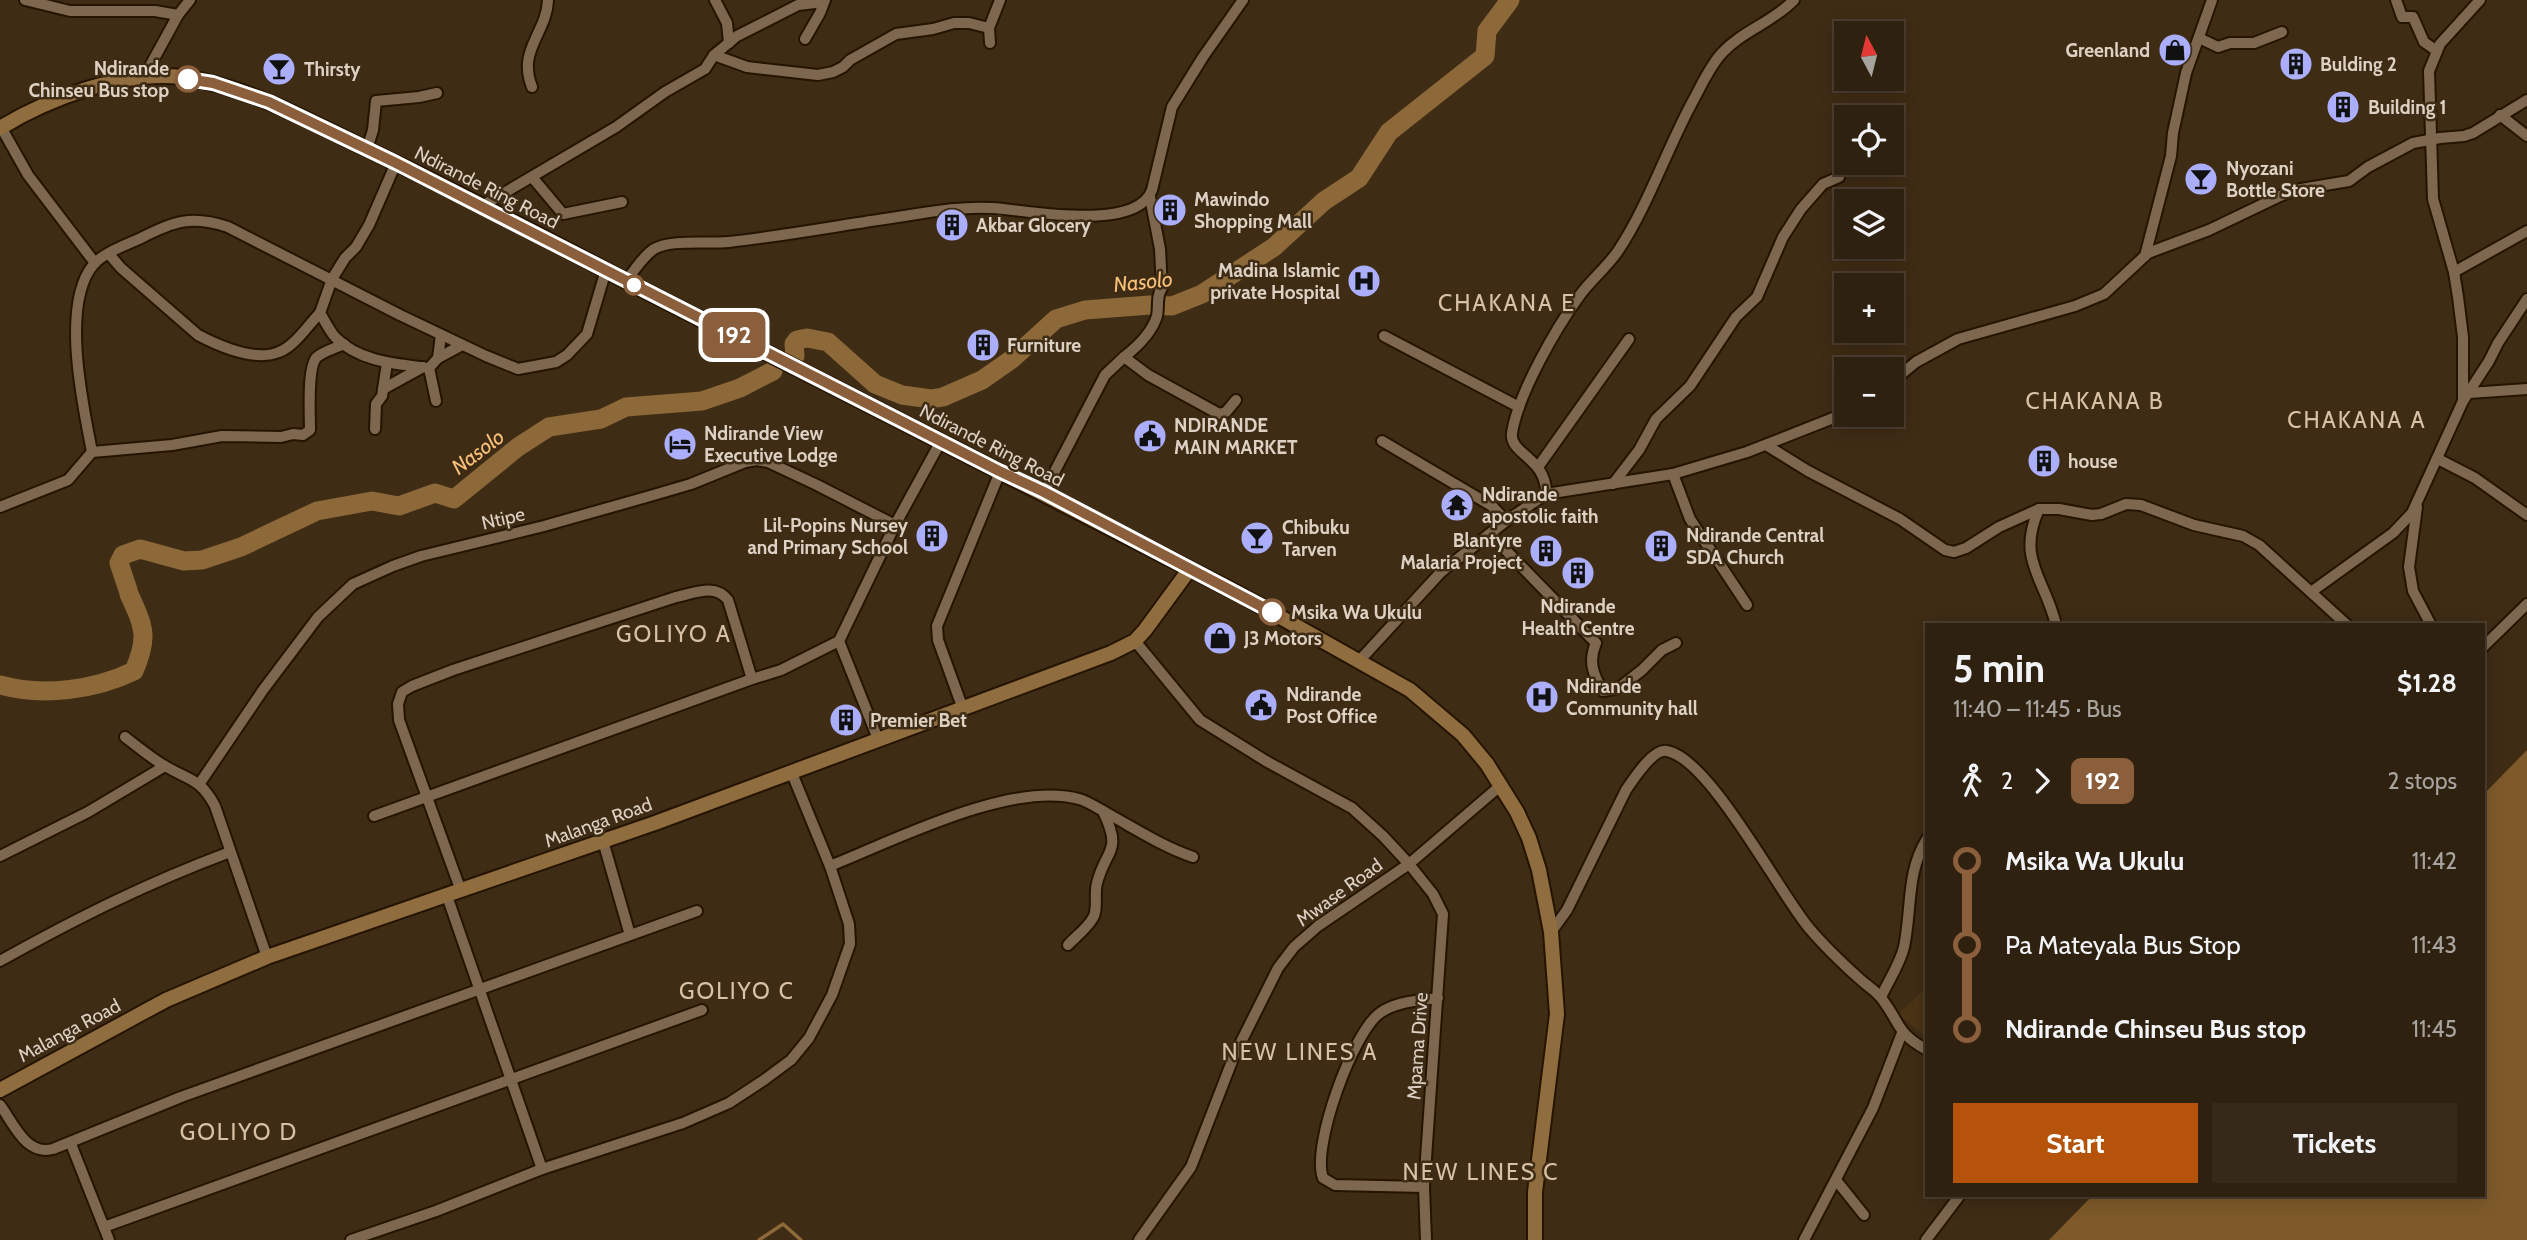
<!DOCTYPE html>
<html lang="en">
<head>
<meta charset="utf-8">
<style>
	:root { --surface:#2f2110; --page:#372919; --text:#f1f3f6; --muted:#a7a39f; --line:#4a3e30; --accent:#b45309 }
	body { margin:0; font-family:Cabin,sans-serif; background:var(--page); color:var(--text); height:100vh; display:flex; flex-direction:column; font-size:26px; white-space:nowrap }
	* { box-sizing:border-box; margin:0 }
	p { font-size:23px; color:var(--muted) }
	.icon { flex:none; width:38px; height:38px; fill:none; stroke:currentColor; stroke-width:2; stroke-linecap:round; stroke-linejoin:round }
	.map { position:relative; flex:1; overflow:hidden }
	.drawer { position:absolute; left:1925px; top:623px; width:560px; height:574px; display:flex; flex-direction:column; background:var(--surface); border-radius:0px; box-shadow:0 4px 18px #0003,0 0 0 2px var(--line) }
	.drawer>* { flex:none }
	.badge { padding:0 14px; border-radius:10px; font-size:24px; line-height:46px }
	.needle { width:46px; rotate:353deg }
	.tools { position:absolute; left:1834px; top:21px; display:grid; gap:14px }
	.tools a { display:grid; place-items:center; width:70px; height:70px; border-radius:0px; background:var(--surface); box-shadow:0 4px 18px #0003,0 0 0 2px var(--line); font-size:35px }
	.map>.badge { position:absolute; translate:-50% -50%; box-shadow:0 0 0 4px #fff }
	.legs { display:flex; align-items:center; gap:10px; height:77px; padding:0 28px; font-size:23px }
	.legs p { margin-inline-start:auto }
	.overview { display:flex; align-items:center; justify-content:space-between; height:119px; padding:0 28px }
	h1 { font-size:38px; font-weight:700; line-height:52px }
	.cta { display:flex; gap:14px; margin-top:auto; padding:14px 28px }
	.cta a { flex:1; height:80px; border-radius:0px; background:var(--accent); color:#fff; font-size:28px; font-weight:700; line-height:80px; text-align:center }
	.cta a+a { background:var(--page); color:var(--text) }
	ul { padding:0 28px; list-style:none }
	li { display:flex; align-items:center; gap:24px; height:84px; font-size:26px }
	li i { display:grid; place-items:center; width:10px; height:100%; margin:0 9px; background:currentColor }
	li i::after { content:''; width:18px; height:18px; margin:-9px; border:5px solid; border-radius:50%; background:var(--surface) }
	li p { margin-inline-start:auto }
	li:first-child i { background:linear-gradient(#0000 50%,currentColor 0) }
	li:last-child i { background:linear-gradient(currentColor 50%,#0000 0) }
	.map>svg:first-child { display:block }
	.built { fill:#4b3315 }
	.forest { fill:#7e5a2a }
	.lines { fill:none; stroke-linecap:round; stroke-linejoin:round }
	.stream { stroke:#8d6838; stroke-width:3.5 }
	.river { stroke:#8d6838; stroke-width:19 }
	.street-casing { stroke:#251400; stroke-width:14 }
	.secondary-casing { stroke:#251400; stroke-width:18 }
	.street { stroke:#7d684f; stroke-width:10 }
	.secondary { stroke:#8f6d3f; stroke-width:14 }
	.line-1-casing { stroke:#fff; stroke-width:16 }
	.line-1 { stroke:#8b5e3c; stroke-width:10 }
	.stop-1-dot { fill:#fff; stroke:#8b5e3c; stroke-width:3.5 }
	.labels { text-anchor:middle; stroke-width:5; stroke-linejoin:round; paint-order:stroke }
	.poi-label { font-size:19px; font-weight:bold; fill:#ddd1c4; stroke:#3f2c15; text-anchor:start }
	.stop-label { font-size:19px; font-weight:bold; fill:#ddd1c4; stroke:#3f2c15; text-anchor:end }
	.street-label { font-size:19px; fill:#ddd1c4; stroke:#3f2c15 }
	.water-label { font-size:21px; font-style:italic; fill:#fac17b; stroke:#3f2c15 }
	.quarter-label { font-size:23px; letter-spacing:2px; fill:#d8c1a5; stroke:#3f2c15 }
</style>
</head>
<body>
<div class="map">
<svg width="2527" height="1240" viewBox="0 0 2527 1240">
	<rect width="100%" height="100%" fill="#3f2c15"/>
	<!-- built -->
	<polygon class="built" points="1927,987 1927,1038 1898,1014"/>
	<!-- forest -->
	<polygon class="forest" points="2527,750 2527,1240 2049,1240 2093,1195 2483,1195 2483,795"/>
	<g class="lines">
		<!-- stream -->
		<g class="stream">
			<polyline points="773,371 776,369"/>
			<polyline points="759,1240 783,1224 801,1240"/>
		</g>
		<!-- river -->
		<g class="river">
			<polyline points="795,356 794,344 797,340 807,338 828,342 875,384 902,395 931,399 943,397 982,380 1012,359 1056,319 1085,310 1150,305 1172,306 1202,294 1274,247 1324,201 1359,178 1389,132 1485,56 1487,31 1510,0"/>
			<polyline points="128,590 119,563 123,555 140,549 184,561 202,560 241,547 317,511 372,501 399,506 435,493 454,499 518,447 549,427 601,419 626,407 702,401 740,388 773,371"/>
			<path d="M0,685C42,697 95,690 134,671C149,636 144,627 129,594"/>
		</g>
		<defs>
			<g id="street">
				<polyline points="25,0 70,11 155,11 178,15"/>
				<polyline points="715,0 727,23 729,43"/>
				<polyline points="2396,0 2402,17 2413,17 2424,42 2437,51"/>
				<polyline points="2199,38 2218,47 2230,43 2254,43 2282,32"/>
				<polyline points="805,39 820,13 825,0"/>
				<polyline points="990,43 989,28 1000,0"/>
				<polyline points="714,55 747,67 818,75 833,72 843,67 850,60 896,34 933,29 954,23 969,23 989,28"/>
				<polyline points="144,77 178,15 190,0"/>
				<path d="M532,87C517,50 547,33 548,0"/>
				<polyline points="2500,115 2527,136"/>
				<polyline points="1,127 28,175 95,263"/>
				<polyline points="367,149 373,130 376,101 419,97 437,93"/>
				<path d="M396,163L369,225L356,247L345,258L332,279L320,313C325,321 329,330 335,337C359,362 397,364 429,368L438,358L441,335"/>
				<polyline points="532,177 563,214 622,202"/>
				<polyline points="482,206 616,127 665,92 705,69 714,55 737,36 798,5 815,3 818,0"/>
				<path d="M109,254L121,268L198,335C219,346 255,362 279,352C295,346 308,325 320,313"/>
				<polyline points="2145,256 2171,156 2173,133 2186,73 2212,0"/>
				<polyline points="2454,272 2527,231"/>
				<path d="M626,281C634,271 643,256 654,249C671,239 708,244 728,242C783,236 837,226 891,218C925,213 958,206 992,208C1027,210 1136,233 1152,190L1172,107L1203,57L1243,0"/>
				<polyline points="1384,336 1519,407"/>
				<path d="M1124,357C1137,347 1152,332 1157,316C1159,306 1156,296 1162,288L1160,249L1150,197"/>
				<polyline points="438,358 462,345"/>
				<polyline points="429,368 436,401"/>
				<polyline points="1892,382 1916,362 1958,339 2075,306 2104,294 2148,253 2209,230 2280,196 2295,190 2349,181 2368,167 2413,143 2440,138 2464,136 2473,133 2527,100"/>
				<polyline points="383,389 423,367"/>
				<polyline points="2469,393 2527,389"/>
				<polyline points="2463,401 2463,337 2458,297 2454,272 2433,199 2429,71 2440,44 2480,0"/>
				<polyline points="375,429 376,404 382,396 387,363"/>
				<polyline points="1382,441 1492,506 1506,521"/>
				<polyline points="1766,445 1808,471 1900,519 1945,550 1954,552 1966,548 1999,527 2039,509 2059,509 2092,515 2101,514 2126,504 2141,505 2194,525 2243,536 2259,545 2347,625"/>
				<path d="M92,452C83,405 60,303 94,264C105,252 126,245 141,238C174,221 192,215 228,227L400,315L486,356L518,369L556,362L567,355L587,334L606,270"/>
				<polyline points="2438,459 2475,478 2527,515"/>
				<polyline points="1538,467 1629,339"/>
				<polyline points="1673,474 1690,519 1747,605"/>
				<polyline points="1613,484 1639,450 1656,419 1690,386 1736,317 1757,297 1783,237 1801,209 1823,184 1839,177"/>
				<polyline points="1044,492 1105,375 1124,357 1148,375 1219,414 1226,412 1236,400"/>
				<path d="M1546,494C1547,458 1509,454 1512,433C1518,394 1556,328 1580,295C1591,280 1607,267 1618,251C1649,204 1667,148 1694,99C1702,84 1710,66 1722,53C1742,31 1773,22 1794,0"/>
				<path d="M0,507L68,480L92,452L172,445L222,436L281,437L293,434L303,435L310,430C310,414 307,366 317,357C324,351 336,348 344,344"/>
				<polyline points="2417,507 2409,567 2413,591 2431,625"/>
				<path d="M2039,509C2016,560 2045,578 2056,625"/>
				<path d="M1490,534L1596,643C1588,661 1593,675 1603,691L1619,688L1642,670L1662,650L1676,643"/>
				<polyline points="2311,592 2393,533 2412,513 2463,401 2489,361 2498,343 2527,299"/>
				<polyline points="839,641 878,739"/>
				<polyline points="1135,641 1200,720 1266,761 1352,808 1383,836 1409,864 1433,894 1443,914 1424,1187 1426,1240"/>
				<polyline points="2483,647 2527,604"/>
				<polyline points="1360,660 1441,572 1506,521 1546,494 1673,474 1747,452 1846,413"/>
				<polyline points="963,709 938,640 937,626 1000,472"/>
				<path d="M125,737C138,747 151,758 165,766C190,781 200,778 215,806L267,957"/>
				<polyline points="200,783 263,690 318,617 353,584 393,566 421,556 544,526 650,496 691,484 745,462 756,460 768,462 817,485 895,525"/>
				<polyline points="374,816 752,679 781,670 839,641 895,525 941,441"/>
				<polyline points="603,841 630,935"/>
				<polyline points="0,856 88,812 165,766"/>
				<path d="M830,866C893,841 1012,780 1079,799C1090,802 1102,811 1112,816C1139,831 1164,847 1193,857"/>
				<path d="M461,891L399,720L398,704L402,692L412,686L453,670L676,597C695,593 715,583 728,600L752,679"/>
				<polyline points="447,896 542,1169"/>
				<path d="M1551,932L1567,910L1626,790C1633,780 1653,748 1667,751C1710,759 1778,891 1809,928C1825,947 1844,965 1862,981C1869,987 1877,992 1882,999C1901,1024 1896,1033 1927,1050"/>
				<path d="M1068,945C1076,936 1089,927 1094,916C1098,906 1094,894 1097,883C1106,848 1123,853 1103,811"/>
				<path d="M0,961C77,918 147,883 230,852"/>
				<path d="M1881,997C1889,980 1900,964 1904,947C1912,910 1906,872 1927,839"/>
				<path d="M0,1105C14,1124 26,1156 53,1149L181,1097L697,911"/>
				<polyline points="71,1144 109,1240"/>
				<polyline points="1836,1180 1864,1215"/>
				<path d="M1424,1187L1335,1185L1323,1178C1311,1147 1353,1032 1380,1013C1397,1001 1418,1001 1438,998"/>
				<polyline points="104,1227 702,1010"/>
				<polyline points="351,1240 436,1211 542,1169 683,1123 729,1103 764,1080 791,1060 809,1038 832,995 850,944 849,924 830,866 791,771"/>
				<polyline points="1139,1240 1191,1167 1234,1056 1278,968 1294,947 1318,926 1409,864 1500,786"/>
				<polyline points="1804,1240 1873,1108 1902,1033"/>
				<polyline points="1926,1240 1960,1195"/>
			</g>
			<g id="secondary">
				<path d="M0,128C49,98 124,70 182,77C247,86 307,120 365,148C453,190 540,235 626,281L1241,595L1410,690L1463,735L1487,764L1517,812L1529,838L1539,870L1551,932L1557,1014L1535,1192V1240"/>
				<polyline points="0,1090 166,1000 267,957 655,823 1111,653 1135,641 1145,630 1189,570"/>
			</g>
		</defs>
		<!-- street casing -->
		<use href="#street" class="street-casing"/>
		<!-- secondary casing -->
		<use href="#secondary" class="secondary-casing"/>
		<!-- street -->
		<use href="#street" class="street"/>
		<!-- secondary -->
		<use href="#secondary" class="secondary"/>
	</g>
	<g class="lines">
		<defs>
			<polyline id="line-1" points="188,79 213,83 269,102 396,163 999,471 1044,492 1272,612"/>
		</defs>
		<!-- line-1 casing -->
		<use href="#line-1" class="line-1-casing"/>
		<!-- line-1 -->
		<use href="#line-1" class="line-1"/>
	</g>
	<!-- icons -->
	<defs>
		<symbol id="shop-disc" viewBox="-11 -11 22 22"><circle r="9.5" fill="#abaffb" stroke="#3f2c15"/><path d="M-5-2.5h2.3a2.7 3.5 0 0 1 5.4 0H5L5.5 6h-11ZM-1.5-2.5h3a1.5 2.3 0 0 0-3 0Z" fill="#111"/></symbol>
		<symbol id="building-disc" viewBox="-11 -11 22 22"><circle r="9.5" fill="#abaffb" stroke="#3f2c15"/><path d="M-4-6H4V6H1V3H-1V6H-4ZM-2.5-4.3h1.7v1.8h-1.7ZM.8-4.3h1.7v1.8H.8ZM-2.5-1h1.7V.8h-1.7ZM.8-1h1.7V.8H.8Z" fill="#111"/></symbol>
		<symbol id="bar-disc" viewBox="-11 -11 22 22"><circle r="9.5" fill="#abaffb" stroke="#3f2c15"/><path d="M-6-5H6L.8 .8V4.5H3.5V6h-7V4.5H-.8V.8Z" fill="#111"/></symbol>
		<symbol id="hospital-disc" viewBox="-11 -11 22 22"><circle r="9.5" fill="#abaffb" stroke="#3f2c15"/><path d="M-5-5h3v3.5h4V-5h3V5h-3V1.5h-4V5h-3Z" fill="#111"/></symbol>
		<symbol id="civic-disc" viewBox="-11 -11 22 22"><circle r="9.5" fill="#abaffb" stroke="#3f2c15"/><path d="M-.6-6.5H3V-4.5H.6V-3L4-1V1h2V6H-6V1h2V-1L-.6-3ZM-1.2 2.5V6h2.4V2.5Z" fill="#111"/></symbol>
		<symbol id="hotel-disc" viewBox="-11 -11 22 22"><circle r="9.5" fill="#abaffb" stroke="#3f2c15"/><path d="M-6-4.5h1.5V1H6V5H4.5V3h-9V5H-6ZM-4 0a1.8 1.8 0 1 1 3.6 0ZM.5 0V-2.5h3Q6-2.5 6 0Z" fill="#111"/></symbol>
		<symbol id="temple-disc" viewBox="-11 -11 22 22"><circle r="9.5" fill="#abaffb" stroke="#3f2c15"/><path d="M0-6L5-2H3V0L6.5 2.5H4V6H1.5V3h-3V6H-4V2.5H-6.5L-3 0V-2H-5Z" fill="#111"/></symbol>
	</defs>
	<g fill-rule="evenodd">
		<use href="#shop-disc" x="2156" y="31" width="38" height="38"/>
		<use href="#building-disc" x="2277" y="45" width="38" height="38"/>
		<use href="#bar-disc" x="260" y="50" width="38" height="38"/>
		<use href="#building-disc" x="2324" y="88" width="38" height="38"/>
		<use href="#bar-disc" x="2182" y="160" width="38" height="38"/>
		<use href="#building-disc" x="1151" y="191" width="38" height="38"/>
		<use href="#building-disc" x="933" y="206" width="38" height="38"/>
		<use href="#hospital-disc" x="1345" y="262" width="38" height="38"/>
		<use href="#building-disc" x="964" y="326" width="38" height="38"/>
		<use href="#civic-disc" x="1131" y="417" width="38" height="38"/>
		<use href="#hotel-disc" x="661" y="425" width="38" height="38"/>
		<use href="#building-disc" x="2025" y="442" width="38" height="38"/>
		<use href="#temple-disc" x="1438" y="486" width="38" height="38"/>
		<use href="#building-disc" x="913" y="517" width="38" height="38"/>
		<use href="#bar-disc" x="1238" y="519" width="38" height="38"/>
		<use href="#building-disc" x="1642" y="527" width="38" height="38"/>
		<use href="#building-disc" x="1527" y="532" width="38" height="38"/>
		<use href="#building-disc" x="1559" y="554" width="38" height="38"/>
		<use href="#shop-disc" x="1201" y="619" width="38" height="38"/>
		<use href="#hospital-disc" x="1523" y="678" width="38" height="38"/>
		<use href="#civic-disc" x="1242" y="686" width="38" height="38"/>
		<use href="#building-disc" x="827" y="701" width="38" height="38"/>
	</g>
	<!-- markers -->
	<g class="stop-1-dot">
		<circle cx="188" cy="79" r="12"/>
		<circle cx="634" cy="285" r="9"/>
		<circle cx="1272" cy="612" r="12"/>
	</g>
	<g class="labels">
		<!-- poi labels -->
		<g class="poi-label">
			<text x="2150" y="57" text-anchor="end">Greenland</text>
			<text x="2320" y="71">Bulding 2</text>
			<text x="304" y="76">Thirsty</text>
			<text x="2368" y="114">Building 1</text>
			<text x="2226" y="175">Nyozani<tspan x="2226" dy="22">Bottle Store</tspan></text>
			<text x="1194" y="206">Mawindo<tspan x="1194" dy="22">Shopping Mall</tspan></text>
			<text x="976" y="232">Akbar Glocery</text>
			<text x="1340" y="277" text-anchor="end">Madina Islamic<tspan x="1340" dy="22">private Hospital</tspan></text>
			<text x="1007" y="352">Furniture</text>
			<text x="1174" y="432">NDIRANDE<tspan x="1174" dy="22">MAIN MARKET</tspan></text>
			<text x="704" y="440">Ndirande View<tspan x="704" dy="22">Executive Lodge</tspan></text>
			<text x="2068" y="468">house</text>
			<text x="1482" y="501">Ndirande<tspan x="1482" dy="22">apostolic faith</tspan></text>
			<text x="908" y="532" text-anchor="end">Lil-Popins Nursey<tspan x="908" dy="22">and Primary School</tspan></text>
			<text x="1282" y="534">Chibuku<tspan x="1282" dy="22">Tarven</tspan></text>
			<text x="1686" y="542">Ndirande Central<tspan x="1686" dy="22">SDA Church</tspan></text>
			<text x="1522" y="547" text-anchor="end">Blantyre<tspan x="1522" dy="22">Malaria Project</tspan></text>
			<text x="1578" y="613" text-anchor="middle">Ndirande<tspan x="1578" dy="22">Health Centre</tspan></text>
			<text x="1244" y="645">J3 Motors</text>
			<text x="1566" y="693">Ndirande<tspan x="1566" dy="22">Community hall</tspan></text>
			<text x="1286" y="701">Ndirande<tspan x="1286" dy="22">Post Office</tspan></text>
			<text x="870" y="727">Premier Bet</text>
		</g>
		<!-- stop labels -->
		<g class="stop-label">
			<text x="169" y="75">Ndirande<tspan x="169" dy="22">Chinseu Bus stop</tspan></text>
			<text x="1291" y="619" text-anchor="start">Msika Wa Ukulu</text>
		</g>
		<!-- street labels -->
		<g class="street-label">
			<text transform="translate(487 187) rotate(27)" y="7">Ndirande Ring Road</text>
			<text transform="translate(992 445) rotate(27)" y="7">Ndirande Ring Road</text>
			<text transform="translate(503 518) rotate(-13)" y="7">Ntipe</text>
			<text transform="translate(598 822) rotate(-20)" y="7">Malanga Road</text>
			<text transform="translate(1339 892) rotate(-36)" y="7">Mwase Road</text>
			<text transform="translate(69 1030) rotate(-28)" y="7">Malanga Road</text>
			<text transform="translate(1417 1046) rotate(-86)" y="7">Mpama Drive</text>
		</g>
		<!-- water labels -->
		<g class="water-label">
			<text transform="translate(1143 282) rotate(-6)" y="7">Nasolo</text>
			<text transform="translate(478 452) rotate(-37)" y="7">Nasolo</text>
		</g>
		<!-- quarter labels -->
		<g class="quarter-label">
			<text x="1507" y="311">CHAKANA E</text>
			<text x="2095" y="409">CHAKANA B</text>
			<text x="2357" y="428">CHAKANA A</text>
			<text x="674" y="642">GOLIYO A</text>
			<text x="737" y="999">GOLIYO C</text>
			<text x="1300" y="1060">NEW LINES A</text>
			<text x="239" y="1140">GOLIYO D</text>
			<text x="1481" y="1180">NEW LINES C</text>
		</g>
	</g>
</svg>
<div class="tools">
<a><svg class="needle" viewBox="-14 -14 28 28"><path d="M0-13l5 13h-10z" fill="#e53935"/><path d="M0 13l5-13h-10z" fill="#a7a39f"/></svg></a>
<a><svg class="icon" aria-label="locate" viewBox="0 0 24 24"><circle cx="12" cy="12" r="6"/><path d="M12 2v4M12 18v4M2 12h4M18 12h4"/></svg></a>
<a><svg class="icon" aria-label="layers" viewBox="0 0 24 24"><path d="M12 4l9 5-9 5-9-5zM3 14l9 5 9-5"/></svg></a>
<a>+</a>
<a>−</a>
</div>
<b class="badge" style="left:734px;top:335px;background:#8b5e3c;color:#fff">192</b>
<section class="drawer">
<div class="overview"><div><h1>5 min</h1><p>11:40 – 11:45 · Bus</p></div><b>$1.28</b></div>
<div class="legs"><svg class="icon" aria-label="walk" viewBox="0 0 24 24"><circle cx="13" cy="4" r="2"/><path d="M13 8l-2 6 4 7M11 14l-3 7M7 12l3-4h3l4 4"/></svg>2<svg class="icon" aria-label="forward" viewBox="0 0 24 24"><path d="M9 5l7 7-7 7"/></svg><b class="badge" style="background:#8b5e3c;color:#fff">192</b><p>2 stops</p></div>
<ul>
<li><i style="color:#8b5e3c"></i><b>Msika Wa Ukulu</b><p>11:42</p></li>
<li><i style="color:#8b5e3c"></i><span>Pa Mateyala Bus Stop</span><p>11:43</p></li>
<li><i style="color:#8b5e3c"></i><b>Ndirande Chinseu Bus stop</b><p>11:45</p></li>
</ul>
<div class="cta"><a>Start</a><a>Tickets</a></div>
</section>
</div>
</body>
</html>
